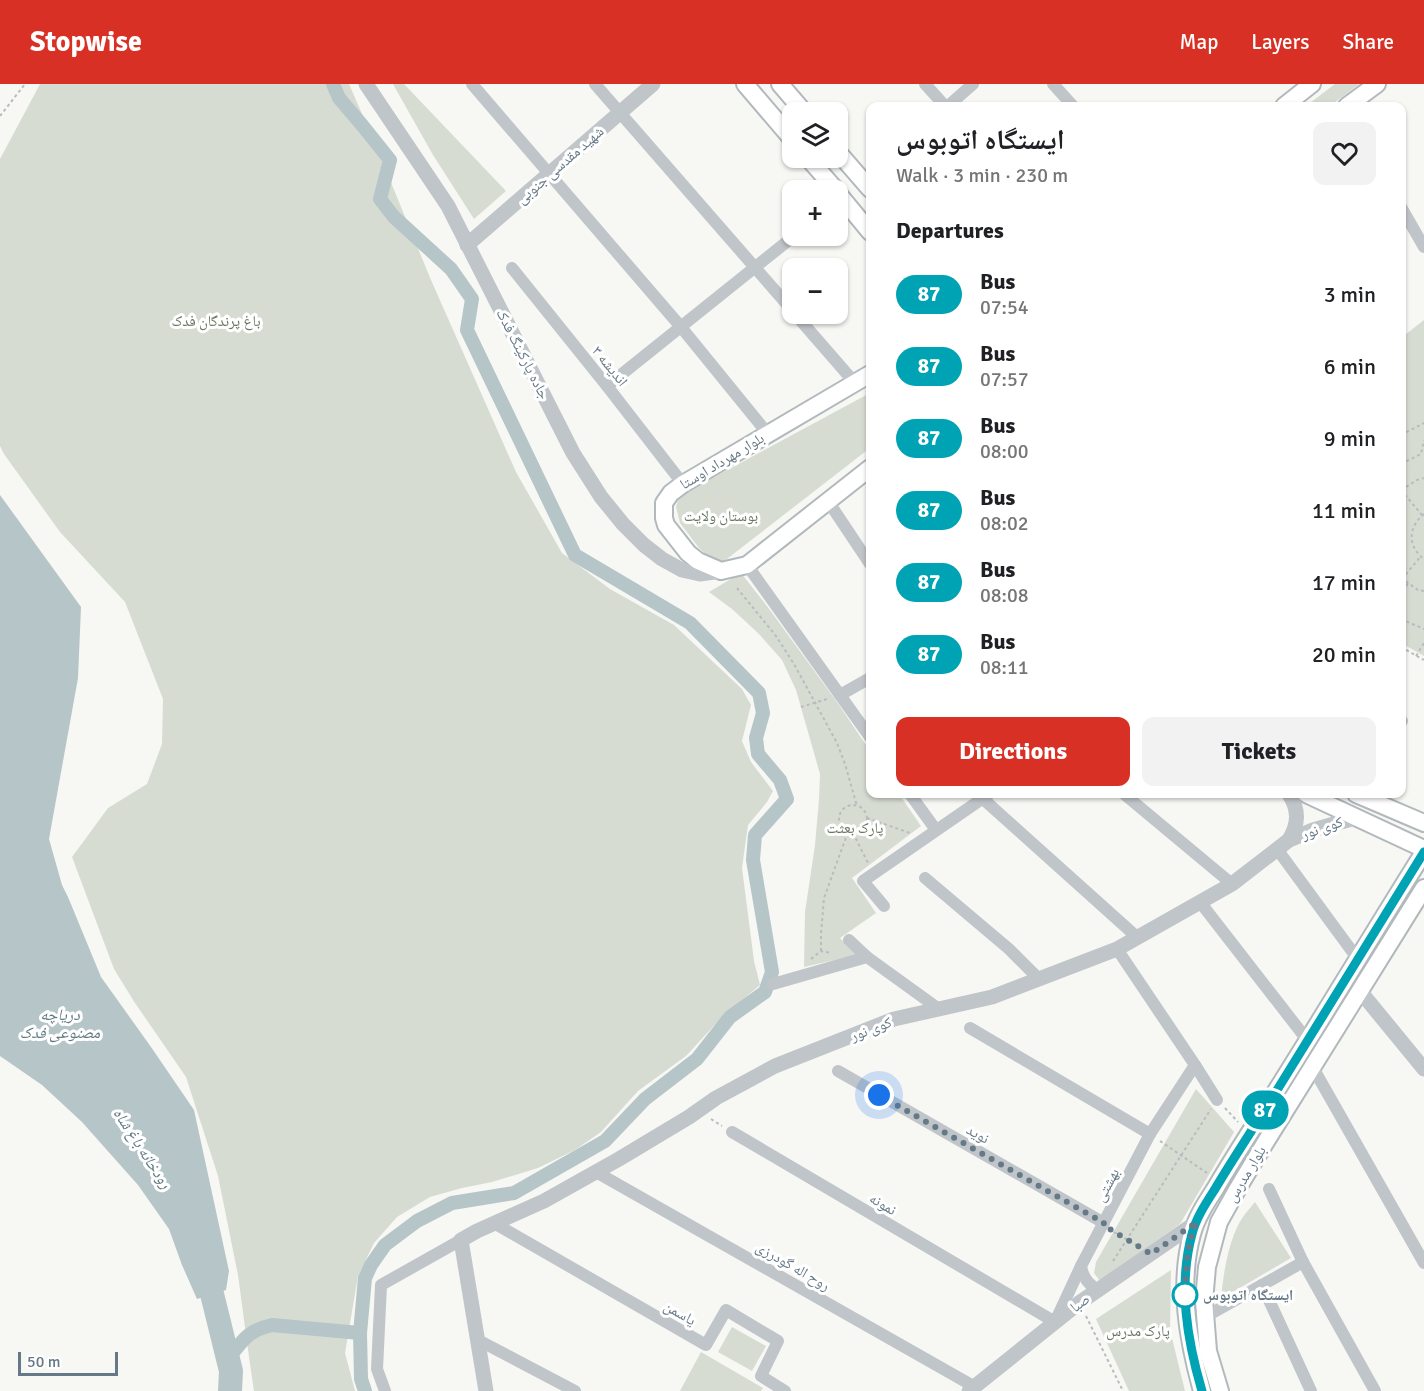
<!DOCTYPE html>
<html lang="en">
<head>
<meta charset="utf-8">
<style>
	:root { --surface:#fff; --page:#f2f2f2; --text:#202124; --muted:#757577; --accent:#d93025 }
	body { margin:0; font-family:Signika,"Noto Naskh Arabic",sans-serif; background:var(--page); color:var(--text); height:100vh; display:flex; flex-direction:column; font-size:22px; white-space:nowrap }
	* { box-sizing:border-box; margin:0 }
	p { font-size:20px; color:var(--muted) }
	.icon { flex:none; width:33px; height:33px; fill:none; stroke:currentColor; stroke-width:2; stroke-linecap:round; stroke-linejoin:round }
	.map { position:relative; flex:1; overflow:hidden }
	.side { position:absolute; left:866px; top:18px; width:540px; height:696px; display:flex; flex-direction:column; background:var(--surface); border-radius:12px; box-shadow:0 2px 4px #0004 }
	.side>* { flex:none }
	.badge { padding:0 12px; border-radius:20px; font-size:21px; line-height:39px }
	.tools { position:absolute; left:782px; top:18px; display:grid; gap:12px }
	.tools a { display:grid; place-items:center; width:66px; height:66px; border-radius:12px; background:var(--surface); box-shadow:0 2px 4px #0004; font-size:30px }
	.scale { position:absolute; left:18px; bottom:15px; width:100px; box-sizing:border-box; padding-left:6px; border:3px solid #657986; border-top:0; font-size:16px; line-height:21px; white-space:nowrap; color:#657986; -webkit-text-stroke:4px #fff; paint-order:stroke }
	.you { position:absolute; width:30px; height:30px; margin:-15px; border:4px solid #fff; border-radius:50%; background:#1a73e8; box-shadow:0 0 0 9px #1a73e833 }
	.map>.badge { position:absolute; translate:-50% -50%; box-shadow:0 0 0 3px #fff }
	h2 { padding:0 30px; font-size:22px; line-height:54px }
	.round { display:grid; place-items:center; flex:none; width:63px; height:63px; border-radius:12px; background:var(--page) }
	.overview { display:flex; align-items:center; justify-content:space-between; height:102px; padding:0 30px }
	h1 { font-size:28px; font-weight:800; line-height:45px }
	.button { display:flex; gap:12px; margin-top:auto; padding:12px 30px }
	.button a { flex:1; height:69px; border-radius:12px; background:var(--accent); color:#fff; font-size:24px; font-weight:800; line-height:69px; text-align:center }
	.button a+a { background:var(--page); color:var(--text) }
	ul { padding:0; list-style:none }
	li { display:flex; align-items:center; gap:18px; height:72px; padding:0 30px }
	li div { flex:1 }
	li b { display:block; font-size:22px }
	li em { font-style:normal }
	li .badge { min-width:66px; font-weight:700; text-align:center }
	header { display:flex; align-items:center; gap:36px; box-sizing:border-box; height:84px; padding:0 30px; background:var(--accent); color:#fff }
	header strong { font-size:28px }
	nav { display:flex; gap:33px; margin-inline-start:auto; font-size:21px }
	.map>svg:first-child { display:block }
	.green { fill:#d7dcd3 }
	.water { fill:#b6c5c8 }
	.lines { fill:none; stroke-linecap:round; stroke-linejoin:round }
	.canal { stroke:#b6c5c8; stroke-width:14 }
	.river { stroke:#b6c5c8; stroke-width:24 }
	.secondary-casing { stroke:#b2b9bd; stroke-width:20 }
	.path { stroke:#b8bcbf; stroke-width:2; stroke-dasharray:3 3; stroke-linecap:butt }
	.minor { stroke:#c0c5c9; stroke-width:12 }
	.tertiary { stroke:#c0c5c9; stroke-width:15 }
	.secondary { stroke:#fff; stroke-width:16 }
	.line-casing { stroke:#fff; stroke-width:14 }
	.line { stroke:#00a3b4; stroke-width:9 }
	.walk { stroke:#657986; stroke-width:6; stroke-dasharray:0 10.8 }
	.stop-dot { fill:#fff; stroke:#00a3b4; stroke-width:3 }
	.labels { text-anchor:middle; stroke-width:6; stroke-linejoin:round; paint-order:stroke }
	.street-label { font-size:15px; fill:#657986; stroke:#fff }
	.park-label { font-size:15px; fill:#667860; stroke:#fff }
	.stop-label { font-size:15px; font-weight:bold; fill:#657986; stroke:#fff; text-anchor:start }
	.water-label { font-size:16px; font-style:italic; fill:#607b83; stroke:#fff }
</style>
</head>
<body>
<header>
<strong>Stopwise</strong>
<nav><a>Map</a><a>Layers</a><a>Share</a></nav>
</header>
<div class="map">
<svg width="1424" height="1307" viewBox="0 0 1424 1307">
	<rect width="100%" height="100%" fill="#f7f7f4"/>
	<!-- green -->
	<g class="green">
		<polygon points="40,0 349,0 376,62 431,196 516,388 562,469 610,505 674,541 742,605 751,621 742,657 751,678 773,707 767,718 748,741 742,784 754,877 760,901 722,933 686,972 638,1007 601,1048 575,1066 538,1084 492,1098 462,1104 430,1113 397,1133 374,1159 358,1192 345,1269 355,1307 254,1307 249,1273 238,1191 218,1092 186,993 135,919 114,885 72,773 108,724 147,700 162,660 163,615 125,518 60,448 4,370 0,362 0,75"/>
		<polygon points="393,0 404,0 506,107 474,135 433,71"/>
		<polygon points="1335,0 1359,0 1330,22 1306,22"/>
		<polygon points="1424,236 1424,572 1401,559 1401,254"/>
		<polygon points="870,309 870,364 723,478 709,473 699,464 680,439 676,423 679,412"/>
		<polygon points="741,489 767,522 837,618 870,667 870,710 899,710 921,742 852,794 876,829 840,854 857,871 804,883 805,828 815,761 819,715 820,690 796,606 782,576 759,550 732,525 709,508"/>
		<polygon points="1196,1005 1234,1048 1180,1140 1100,1197 1094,1189 1096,1178"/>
		<path d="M1255,1118L1291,1174L1221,1215C1223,1191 1229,1152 1243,1133C1247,1127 1251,1123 1255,1118Z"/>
		<polygon points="1171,1186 1170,1246 1185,1307 1129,1307 1096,1235"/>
		<polygon points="732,1243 766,1262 752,1287 718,1268"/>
		<polygon points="701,1268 763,1304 761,1307 680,1307"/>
	</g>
	<!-- water -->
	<polygon class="water" points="0,411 81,523 78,594 49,755 62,801 68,813 101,893 151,963 194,1026 229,1187 226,1206 197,1215 182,1181 169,1145 138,1101 82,1038 42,1001 0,972"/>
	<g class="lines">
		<!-- canal -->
		<g class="canal">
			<polyline points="333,0 339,14 362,41 390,76 380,115 394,133 451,185 472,215 467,246 575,471 690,539 759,609 763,629 756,654 758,670 780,696 787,715 755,751 753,776 772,888 765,908 730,933 697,975 645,1015 605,1057 514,1109 452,1119 417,1137 385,1161 371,1181 365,1194 360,1249 361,1295 365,1307"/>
			<path d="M228,1275C243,1256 247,1247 272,1241L360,1249"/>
		</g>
		<!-- river -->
		<polyline class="river" points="202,1181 212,1210 231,1287 230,1307"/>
		<defs>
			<g id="secondary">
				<polyline points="745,0 792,55"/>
				<polyline points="780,0 804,28"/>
				<polyline points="1284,22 1312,0"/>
				<polyline points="1347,22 1377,0"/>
				<polyline points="837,67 870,105"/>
				<polyline points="808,74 836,106"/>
				<polyline points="837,108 870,148"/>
				<polyline points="870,290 683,400 671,409 664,419 664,434 666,441 688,469 698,477 721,487 747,481 870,384"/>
				<polyline points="1306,710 1424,765"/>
				<polyline points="1356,710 1424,739"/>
				<path d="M1202,1307C1188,1256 1178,1202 1192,1150C1196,1134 1206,1119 1215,1105C1232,1076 1250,1048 1268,1020C1321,936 1372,851 1424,768"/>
				<polyline points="1220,1307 1208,1267 1204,1217 1207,1183 1219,1138 1238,1104 1265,1059 1424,804"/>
			</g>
		</defs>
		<!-- secondary casing -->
		<use href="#secondary" class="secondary-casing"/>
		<!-- path -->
		<g class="path">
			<polyline points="0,32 25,0"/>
			<polyline points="1401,351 1424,339"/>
			<polyline points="1401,380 1421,370 1424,356"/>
			<polyline points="1401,406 1422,431"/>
			<polyline points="1401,406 1417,396 1424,394"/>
			<path d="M1424,430C1408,443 1407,462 1424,475"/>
			<polyline points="1401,494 1418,506 1424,507"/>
			<polyline points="1402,495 1421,472"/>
			<polyline points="737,504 776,552 794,580 837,659 845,680 857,722"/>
			<polyline points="1401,513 1408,499"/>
			<polyline points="1401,535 1424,545"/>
			<polyline points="1401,563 1424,576"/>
			<polyline points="1416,572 1424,559"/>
			<polyline points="801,623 827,615"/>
			<circle cx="853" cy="735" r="14"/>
			<polyline points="867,734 910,749"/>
			<polyline points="853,749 868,779"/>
			<polyline points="821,867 821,850 824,814 848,748"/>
			<polyline points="811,875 821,867 832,869"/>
			<polyline points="1225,1024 1238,1038"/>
			<polyline points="711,1035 722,1042"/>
			<polyline points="1160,1057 1207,1089"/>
			<polyline points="1114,1148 1138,1162"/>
			<polyline points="1113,1177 1211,1025"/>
			<polyline points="1086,1232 1123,1307"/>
		</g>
		<!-- minor -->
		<g class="minor">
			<polyline points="472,0 681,243 768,350"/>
			<polyline points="595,0 792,226"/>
			<polyline points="925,0 945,22"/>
			<polyline points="1053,0 1073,22"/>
			<polyline points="948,22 973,0"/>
			<polyline points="1401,123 1424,163"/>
			<polyline points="512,184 607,302 683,400"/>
			<polyline points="795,230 855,299"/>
			<polyline points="607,302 794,152"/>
			<polyline points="828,417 870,480"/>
			<polyline points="747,481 870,653"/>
			<polyline points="840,611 870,594"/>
			<polyline points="1401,636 1402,637"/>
			<polyline points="910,710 936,746"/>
			<polyline points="1124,710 1232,800"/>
			<polyline points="982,714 1138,854"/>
			<polyline points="1277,765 1357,874"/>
			<polyline points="925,794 1009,865 1039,895"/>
			<polyline points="1200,818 1308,957"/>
			<polyline points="884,822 863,797 989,710"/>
			<polyline points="849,856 867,873 939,925"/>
			<polyline points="773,900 867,873"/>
			<polyline points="970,944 1150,1050"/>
			<polyline points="1195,981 1217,1016"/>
			<polyline points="1312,982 1424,1179"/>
			<polyline points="838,987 1104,1139"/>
			<polyline points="732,1048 1055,1238 1081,1182 1150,1050 1195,981 1117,865"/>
			<polyline points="596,1088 975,1303"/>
			<polyline points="1269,1105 1303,1178 1375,1307"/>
			<polyline points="494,1139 706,1261 726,1226 778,1257 761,1292 785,1307"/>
			<path d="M1081,1182C1083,1194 1088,1199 1097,1206"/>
			<polyline points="1262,1201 1311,1307"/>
			<polyline points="1205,1233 1303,1178"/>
			<polyline points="478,1256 575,1307"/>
			<polyline points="385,1307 377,1285 381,1201 461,1156"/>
		</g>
		<!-- tertiary -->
		<g class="tertiary">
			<polyline points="366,0 448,122 573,369 601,413 623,440 644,461 662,475 682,486 700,490 721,487"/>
			<polyline points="467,161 653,0"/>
			<path d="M1289,710C1299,726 1299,739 1289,756"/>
			<polyline points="1360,907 1424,985"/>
			<polyline points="486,1307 461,1156 477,1147 544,1117 619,1075 689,1033 716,1014 775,982 894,935 992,913 1117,865 1232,800 1289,756 1313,746 1355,734"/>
			<polyline points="969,1307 1079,1219 1197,1138"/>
		</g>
		<!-- secondary -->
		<use href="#secondary" class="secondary"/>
	</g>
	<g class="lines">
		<defs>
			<path id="line" d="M1202,1307C1187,1256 1178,1202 1192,1150C1196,1134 1206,1119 1215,1105C1231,1078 1249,1051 1266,1024C1319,939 1371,853 1424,768"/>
		</defs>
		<!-- line casing -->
		<use href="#line" class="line-casing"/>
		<!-- line -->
		<use href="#line" class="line"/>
		<!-- walk -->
		<path class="walk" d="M879,1011L1104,1139L1103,1141L1151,1170L1197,1138C1186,1161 1186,1189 1185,1215V1211"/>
	</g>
	<!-- markers -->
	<circle class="stop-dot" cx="1185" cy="1211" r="12"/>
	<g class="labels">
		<!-- street labels -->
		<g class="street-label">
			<text transform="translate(560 81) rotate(-41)" y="5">شهید مقدسی جنوبی</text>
			<text transform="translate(523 270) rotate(63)" y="5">جاده پارکینگ فدک</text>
			<text transform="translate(610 282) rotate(51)" y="5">اندیشه ۳</text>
			<text transform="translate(722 377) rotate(-31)" y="5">بلوار مهرداد اوستا</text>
			<text transform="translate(1322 744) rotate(-19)" y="5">کوی نور</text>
			<text transform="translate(871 945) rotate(-21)" y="5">کوی نور</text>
			<text transform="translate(978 1050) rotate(30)" y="5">نوید</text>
			<text transform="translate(1246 1090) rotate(-59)" y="5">بلوار مدرس</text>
			<text transform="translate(1107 1101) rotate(-62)" y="5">بهشتی</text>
			<text transform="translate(883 1120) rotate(31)" y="5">نمونه</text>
			<text transform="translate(793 1182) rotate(30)" y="5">روح اله گودرزی</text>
			<text transform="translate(1080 1219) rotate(-37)" y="5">صبا</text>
			<text transform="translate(680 1229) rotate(30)" y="5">یاسمن</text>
		</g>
		<!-- park labels -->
		<g class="park-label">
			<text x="216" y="242">باغ پرندگان فدک</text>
			<text x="721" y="437">بوستان ولایت</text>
			<text x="855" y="749">پارک بعثت</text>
			<text x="1138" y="1252">پارک مدرس</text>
		</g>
		<!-- stop labels -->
		<g class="stop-label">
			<text x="1203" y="1216">ایستگاه اتوبوس</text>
		</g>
		<!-- water labels -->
		<g class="water-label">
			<text x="60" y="936">دریاچه<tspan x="60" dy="18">مصنوعی فدک</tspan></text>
			<text transform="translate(143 1064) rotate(57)" y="6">رودخانه باغ شاه</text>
		</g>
	</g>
</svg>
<div class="tools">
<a><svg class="icon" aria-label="layers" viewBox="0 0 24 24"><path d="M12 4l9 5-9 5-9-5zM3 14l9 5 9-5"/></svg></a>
<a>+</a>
<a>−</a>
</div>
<div class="scale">50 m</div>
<div class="you" style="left:879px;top:1011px"></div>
<b class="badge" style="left:1265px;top:1026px;background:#00a3b4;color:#fff">87</b>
<section class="side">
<div class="overview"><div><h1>ایستگاه اتوبوس</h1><p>Walk · 3 min · 230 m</p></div><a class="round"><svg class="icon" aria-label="heart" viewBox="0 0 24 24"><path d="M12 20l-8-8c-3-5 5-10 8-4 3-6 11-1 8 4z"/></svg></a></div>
<h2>Departures</h2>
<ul>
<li><span class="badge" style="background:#00a3b4;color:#fff">87</span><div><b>Bus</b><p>07:54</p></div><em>3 min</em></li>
<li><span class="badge" style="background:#00a3b4;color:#fff">87</span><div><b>Bus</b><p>07:57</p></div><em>6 min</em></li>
<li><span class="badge" style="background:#00a3b4;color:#fff">87</span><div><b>Bus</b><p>08:00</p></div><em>9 min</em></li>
<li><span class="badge" style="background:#00a3b4;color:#fff">87</span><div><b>Bus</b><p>08:02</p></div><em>11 min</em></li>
<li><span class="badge" style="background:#00a3b4;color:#fff">87</span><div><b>Bus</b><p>08:08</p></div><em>17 min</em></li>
<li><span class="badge" style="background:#00a3b4;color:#fff">87</span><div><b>Bus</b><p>08:11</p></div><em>20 min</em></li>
</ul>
<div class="button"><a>Directions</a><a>Tickets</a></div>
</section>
</div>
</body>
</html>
